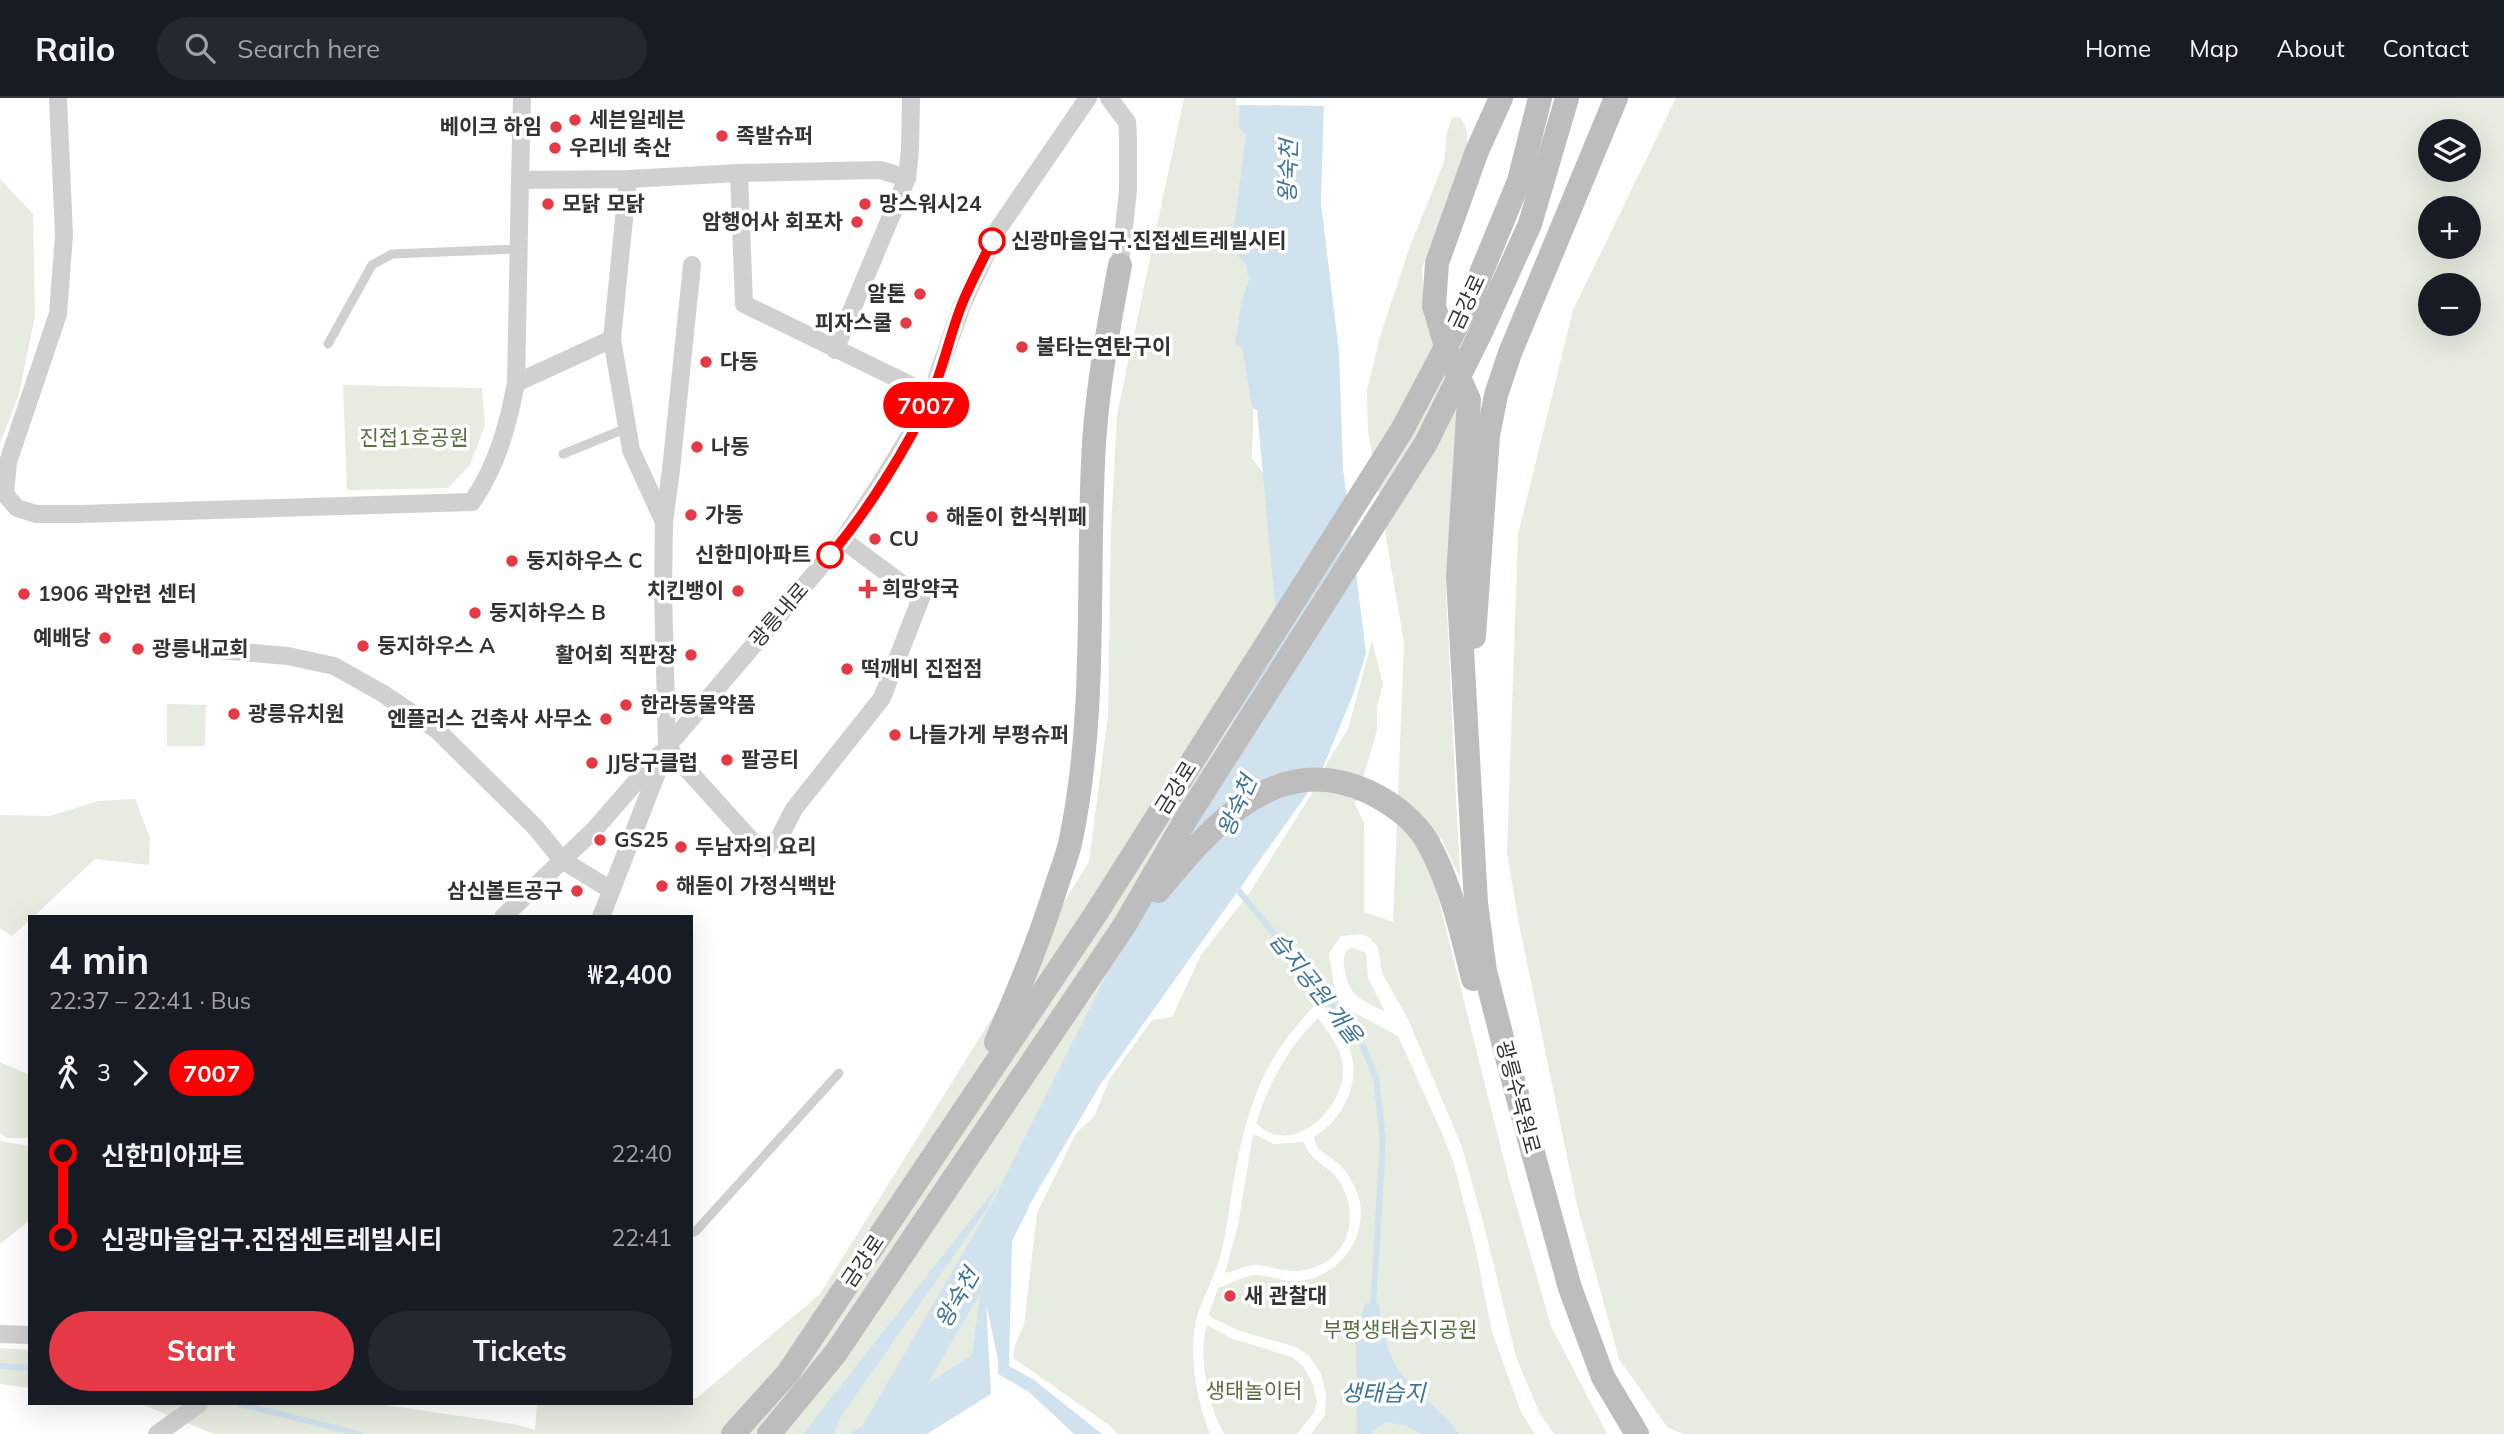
<!DOCTYPE html>
<html lang="en">
<head>
<meta charset="utf-8">
<style>
	:root { --surface:#171b24; --page:#242831; --text:#f1f3f6; --muted:#9ea1a6; --line:#363941; --accent:#e63946 }
	body { margin:0; font-family:Mulish,"Noto Sans KR",sans-serif; background:var(--page); color:var(--text); height:100vh; display:flex; flex-direction:column; font-size:26px; white-space:nowrap }
	* { box-sizing:border-box; margin:0 }
	p { font-size:23px; color:var(--muted) }
	.icon { flex:none; width:38px; height:38px; fill:none; stroke:currentColor; stroke-width:2; stroke-linecap:round; stroke-linejoin:round }
	.map { position:relative; flex:1; overflow:hidden }
	.side { position:absolute; left:28px; top:817px; width:665px; height:490px; display:flex; flex-direction:column; background:var(--surface); border-radius:0px; box-shadow:0 7px 28px #0002 }
	.side>* { flex:none }
	.badge { padding:0 14px; border-radius:23px; font-size:24px; line-height:46px }
	.controls { position:absolute; left:2418px; top:21px; display:grid; gap:14px }
	.controls a { display:grid; place-items:center; width:63px; height:63px; border-radius:50%; background:var(--surface); box-shadow:0 7px 28px #0002; font-size:35px }
	.map>.badge { position:absolute; translate:-50% -50%; box-shadow:0 0 0 4px #fff }
	.legs { display:flex; align-items:center; gap:10px; height:77px; padding:0 21px; font-size:23px }
	.legs p { margin-inline-start:auto }
	.headline { display:flex; align-items:center; justify-content:space-between; height:119px; padding:0 21px }
	h1 { font-size:38px; font-weight:700; line-height:52px }
	.cta { display:flex; gap:14px; margin-top:auto; padding:14px 21px }
	.cta a { flex:1; height:80px; border-radius:42px; background:var(--accent); color:#fff; font-size:28px; font-weight:700; line-height:80px; text-align:center }
	.cta a+a { background:var(--page); color:var(--text) }
	ul { padding:0 21px; list-style:none }
	li { display:flex; align-items:center; gap:24px; height:84px; font-size:26px }
	li i { display:grid; place-items:center; width:10px; height:100%; margin:0 9px; background:currentColor }
	li i::after { content:''; width:18px; height:18px; margin:-9px; border:5px solid; border-radius:50%; background:var(--surface) }
	li p { margin-inline-start:auto }
	li:first-child i { background:linear-gradient(#0000 50%,currentColor 0) }
	li:last-child i { background:linear-gradient(currentColor 50%,#0000 0) }
	header { display:flex; align-items:center; gap:42px; box-sizing:border-box; height:98px; padding:0 35px; background:var(--surface); border-bottom:2px solid var(--line) }
	header strong { font-size:33px }
	nav { display:flex; gap:38px; margin-inline-start:auto; font-size:24px }
	.search { width:490px; height:63px; background:var(--page); display:flex; align-items:center; gap:18px; box-sizing:border-box; padding:0 24px; border-radius:38px; color:var(--muted); font-size:26px }
	.map>svg:first-child { display:block }
	.green { fill:#e6ecdf; fill-rule:evenodd }
	.water { fill:#cfe2ee }
	.pier { fill:#fff }
	.lines { fill:none; stroke-linecap:round; stroke-linejoin:round }
	.stream { stroke:#cfe2ee; stroke-width:6 }
	.river { stroke:#cfe2ee; stroke-width:35 }
	.lane { stroke:#d0d0d0; stroke-width:9 }
	.street { stroke:#d0d0d0; stroke-width:18 }
	.secondary { stroke:#bdbdbd; stroke-width:24 }
	.line-1-casing { stroke:#fff; stroke-width:16 }
	.line-1 { stroke:#f00; stroke-width:10 }
	.poi-dot { fill:#e63946; stroke:#fff; stroke-width:2.5 }
	.stop-1-dot { fill:#fff; stroke:#f00; stroke-width:3.5 }
	.labels { text-anchor:middle; stroke-width:7; stroke-linejoin:round; paint-order:stroke }
	.poi-label { font-size:21px; font-weight:bold; fill:#333; stroke:#fff; text-anchor:start }
	.stop-label { font-size:21px; font-weight:bold; fill:#333; stroke:#fff; text-anchor:start }
	.street-label { font-size:21px; fill:#333; stroke:#fff }
	.park-label { font-size:21px; fill:#56703f; stroke:#fff }
	.water-label { font-size:23px; font-style:italic; fill:#3f7597; stroke:#fff }
</style>
</head>
<body>
<header>
<strong>Railo</strong>
<div class="search"><svg class="icon" aria-label="search" viewBox="0 0 24 24"><circle cx="10" cy="10" r="6"/><path d="M15 15l6 6"/></svg>Search here</div>
<nav><a>Home</a><a>Map</a><a>About</a><a>Contact</a></nav>
</header>
<div class="map">
<svg width="2504" height="1336" viewBox="0 0 2504 1336">
	<rect width="100%" height="100%" fill="#fff"/>
	<!-- green -->
	<g class="green">
		<polygon points="1184,0 1263,0 1252,360 1296,421 1328,540 993,1151 983,1263 865,1336 214,1336 141,1306 379,1306 514,1326 535,1332 537,1306 691,1306 691,1300 697,1300 820,1196 1089,764 1108,617 1111,430 1117,317"/>
		<path d="M1676,0H2504V1336H1684L1668,1330L1619,1261L1577,1107L1518,821L1507,754L1518,437L1573,212ZM2431,33H2469V72H2431ZM2431,110H2469V149H2431ZM2431,187H2469V226H2431Z"/>
		<path d="M1459,19C1470,31 1468,42 1465,57L1422,170L1424,218L1459,312L1446,494L1460,780L1441,740L1424,759L1430,767L1508,1078L1551,1228L1607,1336H1554L1539,1314L1516,1259L1485,1131L1462,1049L1408,921L1382,875L1378,850L1370,840L1361,836L1341,838L1329,855L1335,895L1339,904L1346,910L1398,938L1441,1033L1453,1063L1475,1148L1492,1234L1521,1314L1535,1336H1311L1325,1317L1326,1296L1321,1276L1309,1258L1296,1249L1240,1233L1212,1220L1209,1216L1218,1190C1230,1186 1241,1179 1254,1177C1268,1176 1281,1184 1296,1183C1340,1182 1374,1133 1356,1092C1351,1081 1344,1069 1334,1062C1324,1054 1316,1054 1314,1039C1340,1024 1359,990 1352,959C1347,939 1331,920 1320,902C1262,960 1247,1008 1233,1087C1229,1109 1227,1133 1221,1155C1216,1176 1205,1195 1198,1215C1187,1252 1196,1301 1210,1336H1118L1109,1327L1013,1260L1015,1247L1024,1227L1037,1115L1076,1035L1094,1019L1109,982L1152,922L1172,919L1201,857L1250,794L1309,700L1330,660L1348,631L1372,543L1383,586L1377,609V633L1355,706L1364,725V814L1393,824L1404,545L1368,333L1367,292L1381,235L1409,151L1444,64L1447,35L1452,20Z"/>
		<polygon points="0,81 33,116 35,218 19,296 0,345"/>
		<polygon points="343,287 482,290 485,327 470,367 448,390 347,392"/>
		<polygon points="167,606 206,607 205,648 167,648"/>
		<polygon points="135,701 150,740 149,767 95,761 33,819 30,819 30,822 12,838 0,830 0,717 50,718 98,703"/>
		<path d="M1354,850L1366,855L1368,880L1385,914C1363,902 1349,900 1345,873C1343,864 1343,858 1348,851Z"/>
		<path d="M1318,920C1328,934 1341,950 1343,968C1347,1009 1292,1062 1256,1025C1269,985 1288,949 1318,920Z"/>
		<polygon points="0,964 30,977 30,1040 7,1040 0,1035"/>
		<path d="M1253,1036L1274,1046L1304,1044C1309,1063 1329,1067 1339,1083C1362,1118 1348,1164 1305,1172C1288,1176 1274,1168 1257,1167C1245,1167 1237,1173 1225,1175L1238,1127Z"/>
		<polygon points="0,1043 30,1048 30,1122 0,1146"/>
		<path d="M1207,1227L1230,1240L1292,1259L1303,1268L1313,1286L1317,1304L1314,1315L1297,1336H1224C1209,1311 1197,1255 1207,1227Z"/>
		<polygon points="0,1250 30,1252 30,1290 0,1286"/>
	</g>
	<!-- water -->
	<g class="water">
		<polygon points="1240,0 1324,0 1321,105 1339,254 1343,370 1366,555 1354,594 1319,679 1100,987 1030,1106 1012,1143 1009,1268 1034,1282 1102,1336 1074,1336 1029,1294 998,1276 998,1262 986,1205 991,1296 927,1336 850,1336 972,1257 992,1105 1257,576 1293,494 1283,341 1265,346 1263,317 1252,309 1242,249 1235,247 1241,206 1249,182 1246,166 1231,151 1246,37 1239,30"/>
		<polygon points="999,1086 986,1112 841,1318 834,1336 803,1336"/>
		<path d="M1365,1205L1379,1206C1382,1232 1388,1261 1406,1281C1423,1301 1445,1315 1459,1336H1421L1407,1328L1386,1324L1372,1333L1371,1336H1357L1356,1240Z"/>
	</g>
	<!-- pier -->
	<polygon class="pier" points="1236,0 1327,0 1327,8 1236,7"/>
	<g class="lines">
		<!-- stream -->
		<g class="stream">
			<polyline points="1234,787 1359,939 1376,980 1383,1041 1373,1211"/>
			<polyline points="0,1268 30,1270"/>
			<polyline points="240,1306 359,1336"/>
		</g>
		<!-- river -->
		<g class="river">
			<polyline points="1273,295 1295,532"/>
			<polyline points="878,1336 1010,1109"/>
		</g>
		<!-- lane -->
		<g class="lane">
			<polyline points="328,246 372,167 392,156 519,151"/>
			<polyline points="563,356 627,330"/>
			<polyline points="691,1135 696,1133 839,975"/>
		</g>
		<!-- street -->
		<g class="street">
			<path d="M58,0L64,137L58,216L8,364L5,396L17,410L36,416H81L472,404C497,368 508,327 516,285"/>
			<polyline points="1109,0 1127,24 1128,39 1128,92 1120,167"/>
			<polyline points="907,80 910,52 911,0"/>
			<polyline points="628,81 612,241 516,285 520,82 628,81 739,75"/>
			<polyline points="520,82 522,0"/>
			<polyline points="612,241 631,352 664,424 663,494 667,649 752,743 765,750 778,742 794,711 882,600 921,500 843,442"/>
			<polyline points="835,252 907,80 880,72 739,75 744,206 931,297"/>
			<polyline points="664,424 671,372 692,167"/>
			<polyline points="206,551 288,558 334,568 382,595 437,632 536,730 562,762 611,792"/>
			<polyline points="503,819 595,731 660,656"/>
			<polyline points="601,819 667,649 843,442 879,388 912,334 931,297 962,207 998,131 1088,0"/>
			<polyline points="0,1236 30,1237"/>
			<polyline points="157,1336 199,1306"/>
		</g>
		<!-- secondary -->
		<g class="secondary">
			<polyline points="1501,0 1477,53 1437,165 1434,208 1448,255 1469,302 1458,479 1476,805 1485,873 1509,967 1570,1190 1603,1279 1637,1336"/>
			<polyline points="1474,539 1488,338 1496,297 1510,255 1616,0"/>
			<path d="M1158,793C1212,728 1276,651 1369,694C1392,705 1416,723 1428,745C1451,786 1462,836 1473,881"/>
			<path d="M996,944C1019,892 1040,841 1057,786C1062,771 1068,756 1071,741C1098,609 1086,478 1094,345C1098,285 1109,226 1120,167"/>
			<polyline points="733,1336 788,1275 1095,817 1402,332 1467,209 1519,83 1540,0"/>
			<polyline points="769,1336 835,1256 1124,828 1186,721 1426,345 1481,234 1530,126 1567,0"/>
		</g>
	</g>
	<g class="lines">
		<defs>
			<path id="line-1" d="M830,457C866,416 909,347 931,298C944,268 950,236 962,206C971,184 982,164 992,143"/>
		</defs>
		<!-- line-1 casing -->
		<use href="#line-1" class="line-1-casing"/>
		<!-- line-1 -->
		<use href="#line-1" class="line-1"/>
	</g>
	<!-- markers -->
	<g class="poi-dot">
		<circle cx="575" cy="22" r="7"/>
		<circle cx="556" cy="29" r="7"/>
		<circle cx="722" cy="38" r="7"/>
		<circle cx="555" cy="50" r="7"/>
		<circle cx="548" cy="106" r="7"/>
		<circle cx="865" cy="106" r="7"/>
		<circle cx="857" cy="124" r="7"/>
		<circle cx="920" cy="196" r="7"/>
		<circle cx="906" cy="225" r="7"/>
		<circle cx="1022" cy="249" r="7"/>
		<circle cx="706" cy="264" r="7"/>
		<circle cx="697" cy="349" r="7"/>
		<circle cx="691" cy="417" r="7"/>
		<circle cx="932" cy="419" r="7"/>
		<circle cx="875" cy="441" r="7"/>
		<circle cx="512" cy="463" r="7"/>
		<path d="M864.5 480.5h7v7h7v7h-7v7h-7v-7h-7v-7h7z"/>
		<circle cx="738" cy="493" r="7"/>
		<circle cx="24" cy="496" r="7"/>
		<circle cx="475" cy="515" r="7"/>
		<circle cx="105" cy="540" r="7"/>
		<circle cx="363" cy="548" r="7"/>
		<circle cx="138" cy="551" r="7"/>
		<circle cx="691" cy="557" r="7"/>
		<circle cx="847" cy="571" r="7"/>
		<circle cx="626" cy="607" r="7"/>
		<circle cx="234" cy="616" r="7"/>
		<circle cx="606" cy="621" r="7"/>
		<circle cx="895" cy="637" r="7"/>
		<circle cx="727" cy="662" r="7"/>
		<circle cx="592" cy="665" r="7"/>
		<circle cx="600" cy="742" r="7"/>
		<circle cx="681" cy="749" r="7"/>
		<circle cx="662" cy="788" r="7"/>
		<circle cx="577" cy="793" r="7"/>
		<circle cx="1230" cy="1198" r="7"/>
	</g>
	<g class="stop-1-dot">
		<circle cx="992" cy="143" r="12"/>
		<circle cx="830" cy="457" r="12"/>
	</g>
	<g class="labels">
		<!-- poi labels -->
		<g class="poi-label">
			<text x="589" y="29">세븐일레븐</text>
			<text x="542" y="36" text-anchor="end">베이크 하임</text>
			<text x="736" y="45">족발슈퍼</text>
			<text x="569" y="57">우리네 축산</text>
			<text x="562" y="113">모닭 모닭</text>
			<text x="879" y="113">망스워시24</text>
			<text x="843" y="131" text-anchor="end">암행어사 회포차</text>
			<text x="906" y="203" text-anchor="end">알톤</text>
			<text x="892" y="232" text-anchor="end">피자스쿨</text>
			<text x="1036" y="256">불타는연탄구이</text>
			<text x="720" y="271">다동</text>
			<text x="711" y="356">나동</text>
			<text x="705" y="424">가동</text>
			<text x="946" y="426">해돋이 한식뷔페</text>
			<text x="889" y="448">CU</text>
			<text x="526" y="470">둥지하우스 C</text>
			<text x="882" y="498">희망약국</text>
			<text x="724" y="500" text-anchor="end">치킨뱅이</text>
			<text x="38" y="503">1906 곽안련 센터</text>
			<text x="489" y="522">둥지하우스 B</text>
			<text x="91" y="547" text-anchor="end">예배당</text>
			<text x="377" y="555">둥지하우스 A</text>
			<text x="152" y="558">광릉내교회</text>
			<text x="677" y="564" text-anchor="end">활어회 직판장</text>
			<text x="861" y="578">떡깨비 진접점</text>
			<text x="640" y="614">한라동물약품</text>
			<text x="248" y="623">광릉유치원</text>
			<text x="592" y="628" text-anchor="end">엔플러스 건축사 사무소</text>
			<text x="909" y="644">나들가게 부평슈퍼</text>
			<text x="741" y="669">팔공티</text>
			<text x="606" y="672">JJ당구클럽</text>
			<text x="614" y="749">GS25</text>
			<text x="695" y="756">두남자의 요리</text>
			<text x="676" y="795">해돋이 가정식백반</text>
			<text x="563" y="800" text-anchor="end">삼신볼트공구</text>
			<text x="1244" y="1205">새 관찰대</text>
		</g>
		<!-- stop labels -->
		<g class="stop-label">
			<text x="1011" y="150">신광마을입구.진접센트레빌시티</text>
			<text x="811" y="464" text-anchor="end">신한미아파트</text>
		</g>
		<!-- street labels -->
		<g class="street-label">
			<text transform="translate(1467 204) rotate(-65)" y="7">금강로</text>
			<text transform="translate(779 517) rotate(-49)" y="7">광릉내로</text>
			<text transform="translate(1176 690) rotate(-58)" y="7">금강로</text>
			<text transform="translate(1518 999) rotate(75)" y="7">광릉수목원로</text>
			<text transform="translate(863 1163) rotate(-56)" y="7">금강로</text>
		</g>
		<!-- park labels -->
		<g class="park-label">
			<text x="414" y="347">진접1호공원</text>
			<text x="1400" y="1239">부평생태습지공원</text>
			<text x="1254" y="1300">생태놀이터</text>
		</g>
		<!-- water labels -->
		<g class="water-label">
			<text transform="translate(1288 73) rotate(-88)" y="8">왕숙천</text>
			<text transform="translate(1237 708) rotate(-66)" y="8">왕숙천</text>
			<text transform="translate(1316 890) rotate(52)" y="8">습지공원 개울</text>
			<text transform="translate(957 1200) rotate(-60)" y="8">왕숙천</text>
			<text x="1383" y="1303">생태습지</text>
		</g>
	</g>
</svg>
<div class="controls">
<a><svg class="icon" aria-label="layers" viewBox="0 0 24 24"><path d="M12 4l9 5-9 5-9-5zM3 14l9 5 9-5"/></svg></a>
<a>+</a>
<a>−</a>
</div>
<b class="badge" style="left:926px;top:307px;background:#f00;color:#fff">7007</b>
<section class="side">
<div class="headline"><div><h1>4 min</h1><p>22:37 – 22:41 · Bus</p></div><b>₩2,400</b></div>
<div class="legs"><svg class="icon" aria-label="walk" viewBox="0 0 24 24"><circle cx="13" cy="4" r="2"/><path d="M13 8l-2 6 4 7M11 14l-3 7M7 12l3-4h3l4 4"/></svg>3<svg class="icon" aria-label="forward" viewBox="0 0 24 24"><path d="M9 5l7 7-7 7"/></svg><b class="badge" style="background:#f00;color:#fff">7007</b></div>
<ul>
<li><i style="color:#f00"></i><b>신한미아파트</b><p>22:40</p></li>
<li><i style="color:#f00"></i><b>신광마을입구.진접센트레빌시티</b><p>22:41</p></li>
</ul>
<div class="cta"><a>Start</a><a>Tickets</a></div>
</section>
</div>
</body>
</html>
